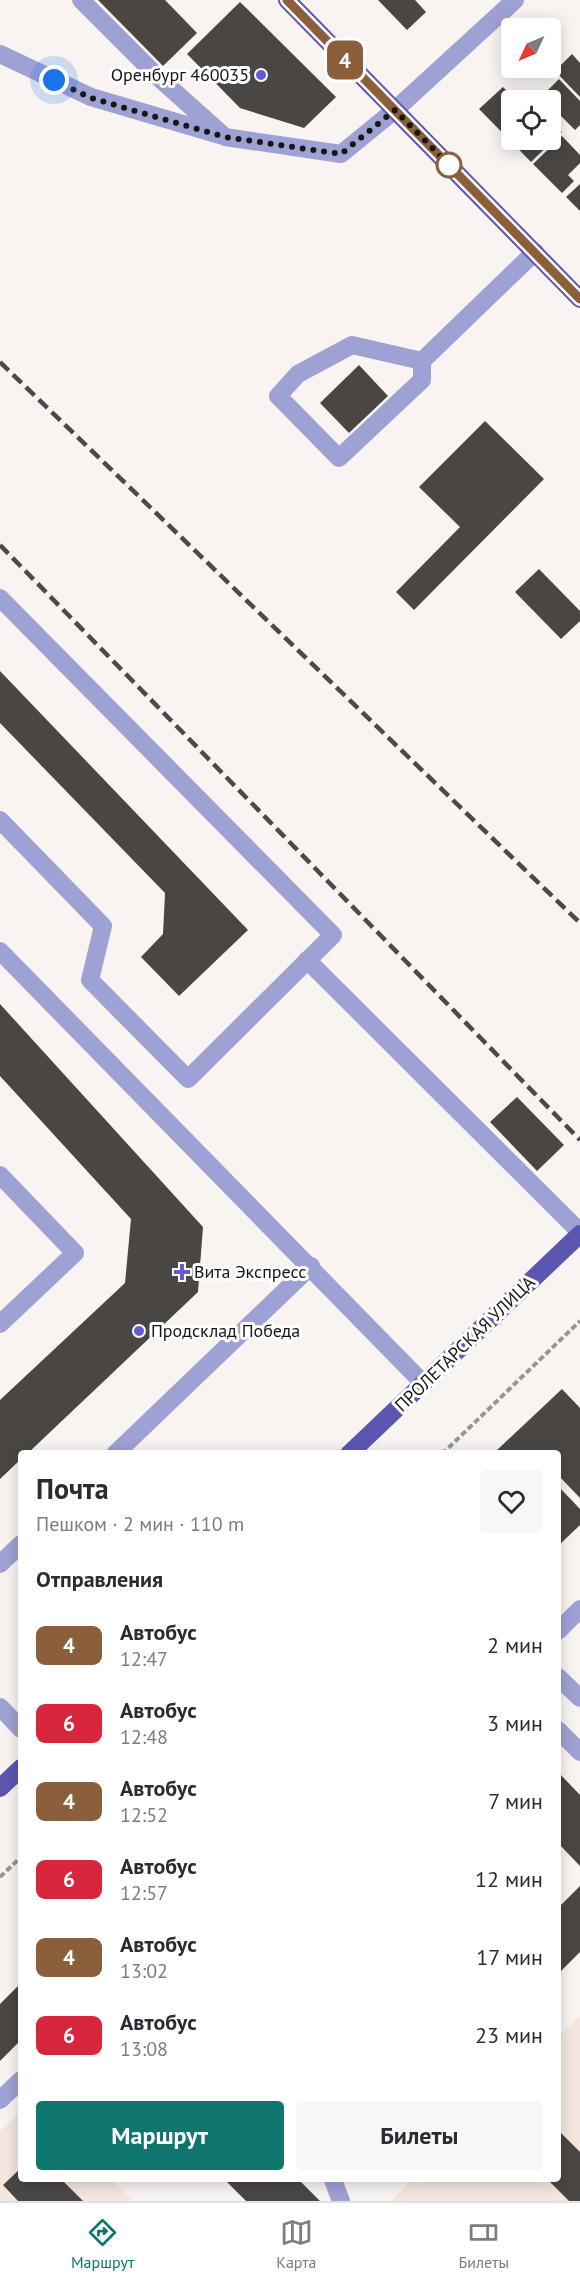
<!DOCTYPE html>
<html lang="ru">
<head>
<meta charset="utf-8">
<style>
	:root { --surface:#fff; --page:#f7f7f7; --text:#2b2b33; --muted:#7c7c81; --line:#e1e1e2; --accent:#0f766e }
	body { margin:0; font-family:"PT Sans",sans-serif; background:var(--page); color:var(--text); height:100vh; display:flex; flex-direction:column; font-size:22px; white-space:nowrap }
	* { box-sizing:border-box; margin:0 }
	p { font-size:20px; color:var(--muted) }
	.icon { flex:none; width:33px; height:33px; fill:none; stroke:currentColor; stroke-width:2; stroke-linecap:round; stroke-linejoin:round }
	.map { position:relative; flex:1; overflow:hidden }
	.side { position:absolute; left:18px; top:1450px; width:543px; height:732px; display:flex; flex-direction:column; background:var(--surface); border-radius:6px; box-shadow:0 3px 15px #0003 }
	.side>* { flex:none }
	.badge { padding:0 12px; border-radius:9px; font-size:21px; line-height:39px }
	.needle { width:39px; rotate:226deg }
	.buttons { position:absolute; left:501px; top:18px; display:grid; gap:12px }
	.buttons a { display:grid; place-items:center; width:60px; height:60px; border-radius:6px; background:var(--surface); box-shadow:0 3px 15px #0003; font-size:30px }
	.you { position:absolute; width:30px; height:30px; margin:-15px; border:4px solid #fff; border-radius:50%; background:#1a73e8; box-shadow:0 0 0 9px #1a73e833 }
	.map>.badge { position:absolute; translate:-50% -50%; box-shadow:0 0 0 3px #fff }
	h2 { padding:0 18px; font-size:22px; line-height:54px }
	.round { display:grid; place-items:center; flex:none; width:63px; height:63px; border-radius:6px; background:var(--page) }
	.overview { display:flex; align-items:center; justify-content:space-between; height:102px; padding:0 18px }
	h1 { font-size:28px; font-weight:700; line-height:45px }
	.button { display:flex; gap:12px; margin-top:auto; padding:12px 18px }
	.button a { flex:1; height:69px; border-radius:6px; background:var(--accent); color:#fff; font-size:24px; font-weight:700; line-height:69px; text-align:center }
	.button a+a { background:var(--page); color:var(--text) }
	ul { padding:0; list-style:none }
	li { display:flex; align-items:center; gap:18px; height:78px; padding:0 18px }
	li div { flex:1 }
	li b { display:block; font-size:22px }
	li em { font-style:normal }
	li .badge { min-width:66px; font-weight:700; text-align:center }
	.tab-bar { display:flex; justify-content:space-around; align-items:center; height:84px; border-top:2px solid var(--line); background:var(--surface); font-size:16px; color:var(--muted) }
	.tab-bar a { display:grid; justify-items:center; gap:3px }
	.tab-bar .current { color:var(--accent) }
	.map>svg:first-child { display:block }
	.built { fill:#f3e7e0 }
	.building { fill:#4a4644 }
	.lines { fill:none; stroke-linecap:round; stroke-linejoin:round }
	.path { stroke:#989593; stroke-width:4; stroke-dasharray:6 3; stroke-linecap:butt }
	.minor { stroke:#9ea1d3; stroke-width:18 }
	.major { stroke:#5b57b0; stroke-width:18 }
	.rail { stroke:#4c4a48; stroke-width:4.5; stroke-dasharray:12 6; stroke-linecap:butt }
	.line-casing { stroke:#fff; stroke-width:14 }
	.line { stroke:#8b5e3c; stroke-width:9 }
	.walk { stroke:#181615; stroke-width:6; stroke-dasharray:0 10.8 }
	.poi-dot { fill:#635ad3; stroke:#fff; stroke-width:2 }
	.stop-dot { fill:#fff; stroke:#8b5e3c; stroke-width:3 }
	.labels { text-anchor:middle; stroke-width:6; stroke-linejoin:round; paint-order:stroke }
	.poi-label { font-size:18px; fill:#181615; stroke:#fff; text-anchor:start }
	.street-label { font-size:18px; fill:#181615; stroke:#fff }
</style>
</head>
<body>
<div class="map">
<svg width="580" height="2201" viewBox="0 0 580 2201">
	<rect width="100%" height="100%" fill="#f9f4f1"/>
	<!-- built -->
	<g class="built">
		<polygon points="580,2016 580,2201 391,2201 412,2180 558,2180 558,2037"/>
		<polygon points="21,2111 21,2180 112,2180 133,2201 0,2201 0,2131"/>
	</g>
	<!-- building -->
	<g class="building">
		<polygon points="98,0 165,0 197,33 163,66"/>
		<polygon points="378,0 415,0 426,12 407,30"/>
		<polygon points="240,2 336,97 304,128 240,108 187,54"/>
		<polygon points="572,54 580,63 580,97 555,71"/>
		<polygon points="559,79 580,101 580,125 575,130 550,105 550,100 542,96"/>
		<polygon points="503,87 514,98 521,91 531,100 512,100 512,140 550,140 550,121 562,132 531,162 479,109"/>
		<polygon points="562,136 580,155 580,163 568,175 574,181 562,193 533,164"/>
		<polygon points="580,184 580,211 566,197"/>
		<polygon points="359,365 388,396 349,433 320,403"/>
		<polygon points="485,421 544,479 414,610 396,592 460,527 419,487"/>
		<polygon points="539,569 580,611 580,621 561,639 515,592"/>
		<polygon points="0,671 248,930 179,996 141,957 163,934 165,893 0,723"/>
		<polygon points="0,1004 203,1227 198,1292 27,1454 21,1454 21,1459 0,1479 0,1400 125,1283 131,1219 0,1076"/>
		<polygon points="517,1097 564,1145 537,1171 490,1122"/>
		<polygon points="562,1389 580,1408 580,1498 558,1475 558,1454 499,1454 496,1451"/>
		<polygon points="558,1486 580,1509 580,1525 558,1546"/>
		<polygon points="558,1772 580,1795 580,1866 558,1843"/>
		<polygon points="580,1886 580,1952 558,1974 558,1908"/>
		<polygon points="21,1983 21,2040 0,2061 0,2004"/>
		<polygon points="558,2130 580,2152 580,2201 569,2201 548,2180 558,2180"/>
		<polygon points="21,2168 21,2180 62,2180 83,2201 18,2201 3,2185"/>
		<polygon points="225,2180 299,2180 320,2201 246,2201"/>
	</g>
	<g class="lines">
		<!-- path -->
		<g class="path">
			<polyline points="442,1454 580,1321"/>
			<polyline points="0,1877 21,1857"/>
		</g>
		<!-- minor -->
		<g class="minor">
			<polyline points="81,0 158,77 225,137 341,154 395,110 515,0"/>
			<polyline points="0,54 91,97 220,135"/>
			<polyline points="422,361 422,380 339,458 278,396 298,374 352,345 422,361 535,252"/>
			<polyline points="0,598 333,935 188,1079 90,980 103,926 0,820"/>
			<polyline points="0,951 423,1383"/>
			<polyline points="307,960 580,1232"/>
			<polyline points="0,1175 75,1253 0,1324"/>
			<polyline points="115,1454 311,1266"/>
			<polyline points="0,1564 21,1544"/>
			<polyline points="558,1631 580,1609"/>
			<polyline points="558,1677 580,1698"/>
			<polyline points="0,1707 21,1729"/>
			<polyline points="558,1730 580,1752"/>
			<polyline points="0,2100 21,2080"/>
			<polyline points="333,2180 341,2201"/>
		</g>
		<!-- major -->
		<g class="major">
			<polyline points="287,0 580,299"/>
			<polyline points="349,1454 580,1234"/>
			<polyline points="0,1788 21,1768"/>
		</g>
		<!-- rail -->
		<g class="rail">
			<polyline points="0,362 580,923"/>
			<polyline points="0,545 580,1140"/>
		</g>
	</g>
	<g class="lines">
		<defs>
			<polyline id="line" points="287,0 580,299"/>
		</defs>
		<!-- line casing -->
		<use href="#line" class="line-casing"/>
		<!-- line -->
		<use href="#line" class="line"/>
		<!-- walk -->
		<polyline class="walk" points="54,80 91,98 225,137 341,154 395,110 449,165"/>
	</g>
	<!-- markers -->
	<g class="poi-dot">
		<circle cx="261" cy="75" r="6"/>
		<path d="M179 1263h6v6h6v6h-6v6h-6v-6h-6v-6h6z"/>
		<circle cx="139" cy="1331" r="6"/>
	</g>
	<circle class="stop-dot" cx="449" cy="165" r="12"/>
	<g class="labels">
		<!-- poi labels -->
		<g class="poi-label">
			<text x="249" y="81" text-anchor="end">Оренбург 460035</text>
			<text x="194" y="1278">Вита Экспресс</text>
			<text x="151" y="1337">Продсклад Победа</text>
		</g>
		<!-- street labels -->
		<g class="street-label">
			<text transform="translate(465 1344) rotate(-44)" y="6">ПРОЛЕТАРСКАЯ УЛИЦА</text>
		</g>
	</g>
</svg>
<div class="buttons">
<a><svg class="needle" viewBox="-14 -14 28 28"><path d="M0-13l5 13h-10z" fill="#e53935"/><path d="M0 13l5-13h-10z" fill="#7c7c81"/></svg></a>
<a><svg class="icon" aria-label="locate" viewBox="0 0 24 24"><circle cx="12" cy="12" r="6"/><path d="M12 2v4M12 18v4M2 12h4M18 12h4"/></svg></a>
</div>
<div class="you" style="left:54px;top:80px"></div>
<b class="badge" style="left:345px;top:60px;background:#8b5e3c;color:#fff">4</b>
<section class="side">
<div class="overview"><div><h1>Почта</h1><p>Пешком · 2 мин · 110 m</p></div><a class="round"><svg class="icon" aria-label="heart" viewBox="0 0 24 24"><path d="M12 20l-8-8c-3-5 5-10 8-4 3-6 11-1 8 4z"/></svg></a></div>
<h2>Отправления</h2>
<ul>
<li><span class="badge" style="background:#8b5e3c;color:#fff">4</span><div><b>Автобус</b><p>12:47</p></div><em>2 мин</em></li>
<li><span class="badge" style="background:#d7263d;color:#fff">6</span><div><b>Автобус</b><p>12:48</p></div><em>3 мин</em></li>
<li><span class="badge" style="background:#8b5e3c;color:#fff">4</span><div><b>Автобус</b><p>12:52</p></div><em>7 мин</em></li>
<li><span class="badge" style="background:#d7263d;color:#fff">6</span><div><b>Автобус</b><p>12:57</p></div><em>12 мин</em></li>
<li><span class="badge" style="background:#8b5e3c;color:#fff">4</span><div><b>Автобус</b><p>13:02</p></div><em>17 мин</em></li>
<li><span class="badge" style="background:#d7263d;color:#fff">6</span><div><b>Автобус</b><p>13:08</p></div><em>23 мин</em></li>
</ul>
<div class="button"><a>Маршрут</a><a>Билеты</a></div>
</section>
</div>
<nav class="tab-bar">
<a class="current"><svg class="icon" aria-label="directions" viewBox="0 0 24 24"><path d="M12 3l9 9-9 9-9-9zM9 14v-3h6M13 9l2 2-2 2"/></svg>Маршрут</a>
<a><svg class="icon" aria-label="map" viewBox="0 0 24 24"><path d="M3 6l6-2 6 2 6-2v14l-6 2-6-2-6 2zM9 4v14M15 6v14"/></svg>Карта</a>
<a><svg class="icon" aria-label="tickets" viewBox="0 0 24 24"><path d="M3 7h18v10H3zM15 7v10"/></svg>Билеты</a>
</nav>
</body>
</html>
